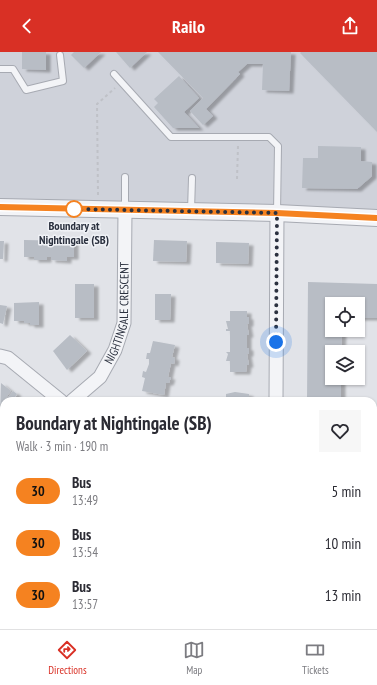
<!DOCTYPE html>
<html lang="en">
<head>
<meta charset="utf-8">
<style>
	:root { --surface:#fff; --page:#f7f7f7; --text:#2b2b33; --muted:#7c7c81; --line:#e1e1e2; --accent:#d93025 }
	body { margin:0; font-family:"PT Sans Narrow",sans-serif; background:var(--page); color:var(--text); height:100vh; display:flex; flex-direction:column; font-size:15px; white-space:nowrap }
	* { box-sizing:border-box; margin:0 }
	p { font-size:13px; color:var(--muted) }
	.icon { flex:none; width:22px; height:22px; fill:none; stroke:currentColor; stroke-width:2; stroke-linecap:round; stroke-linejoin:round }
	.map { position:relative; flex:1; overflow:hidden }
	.drawer { position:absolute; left:0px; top:345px; width:377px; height:232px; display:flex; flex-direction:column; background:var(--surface); border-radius:12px 12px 0 0; box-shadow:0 1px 3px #0004 }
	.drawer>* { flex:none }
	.badge { padding:0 8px; border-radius:13px; font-size:14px; line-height:26px }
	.tools { position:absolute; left:325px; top:245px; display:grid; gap:8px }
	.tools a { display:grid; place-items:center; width:40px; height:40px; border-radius:0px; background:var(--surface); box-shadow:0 1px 3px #0004; font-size:20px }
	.you { position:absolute; width:20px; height:20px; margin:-10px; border:3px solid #fff; border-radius:50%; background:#1a73e8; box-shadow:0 0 0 6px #1a73e833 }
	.map>.badge { position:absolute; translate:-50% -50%; box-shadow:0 0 0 2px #fff }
	.round { display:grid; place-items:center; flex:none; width:42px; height:42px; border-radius:0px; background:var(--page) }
	.headline { display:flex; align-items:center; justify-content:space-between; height:68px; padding:0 16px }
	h1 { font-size:19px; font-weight:700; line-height:30px }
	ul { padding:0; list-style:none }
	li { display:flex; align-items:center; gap:12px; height:52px; padding:0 16px }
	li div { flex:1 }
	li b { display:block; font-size:15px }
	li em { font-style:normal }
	li .badge { min-width:44px; font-weight:700; text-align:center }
	header { display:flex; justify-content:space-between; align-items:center; height:52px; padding:0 16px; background:var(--accent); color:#fff; font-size:18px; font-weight:700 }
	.tab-bar { display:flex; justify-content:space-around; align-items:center; height:56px; border-top:1px solid var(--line); background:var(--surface); font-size:11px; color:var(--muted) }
	.tab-bar a { display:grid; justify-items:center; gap:2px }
	.tab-bar .active { color:var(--accent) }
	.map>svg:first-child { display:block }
	.built { fill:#cfd2da }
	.building { fill:#b8bdc5; filter:url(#shadow) }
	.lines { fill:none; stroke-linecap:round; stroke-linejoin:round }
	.service-casing { stroke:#a7aab2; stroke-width:8 }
	.minor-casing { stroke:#a7aab2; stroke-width:15 }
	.tertiary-casing { stroke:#a7aab2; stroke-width:18 }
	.path { stroke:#bfc1c7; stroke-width:2; stroke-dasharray:3 3; stroke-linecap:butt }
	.service { stroke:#f3f4f7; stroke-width:6 }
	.minor { stroke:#f3f4f7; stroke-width:13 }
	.tertiary { stroke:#f3f4f7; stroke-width:16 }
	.line-casing { stroke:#fff; stroke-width:9 }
	.line { stroke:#f58220; stroke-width:6 }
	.walk { stroke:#2b313f; stroke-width:4; stroke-dasharray:0 7.2 }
	.stop-dot { fill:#fff; stroke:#f58220; stroke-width:2 }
	.labels { text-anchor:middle; stroke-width:3; stroke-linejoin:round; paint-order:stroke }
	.stop-label { font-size:12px; font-weight:bold; fill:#2b313f; stroke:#f0f2f6 }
	.street-label { font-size:12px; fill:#2b313f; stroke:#f0f2f6 }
</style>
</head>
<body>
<header><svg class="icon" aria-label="back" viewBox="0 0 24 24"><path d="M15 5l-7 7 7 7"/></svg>Railo<svg class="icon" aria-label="share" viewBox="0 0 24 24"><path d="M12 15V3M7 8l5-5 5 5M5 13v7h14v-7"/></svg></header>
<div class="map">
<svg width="377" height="577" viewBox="0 0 377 577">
	<defs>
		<filter id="shadow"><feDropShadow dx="4.5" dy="2.5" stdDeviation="1" flood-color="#0004"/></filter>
	</defs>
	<rect width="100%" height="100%" fill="#e1e3e8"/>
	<!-- built -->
	<polygon class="built" points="0,0 377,0 377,166 0,155"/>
	<!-- building -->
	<g class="building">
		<polygon points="22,0 46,0 46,18 22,17"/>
		<polygon points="74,0 101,0 84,16 71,3"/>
		<polygon points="116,0 147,0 130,16"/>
		<polygon points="158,0 291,0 289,39 262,38 263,12 247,12 238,20 240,22 206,57 213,64 203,73 190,59 203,46"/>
		<polygon points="301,0 377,0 377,80 300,1"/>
		<polygon points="179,24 199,46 184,60 199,76 173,76 154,55 158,51 154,47"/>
		<polygon points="318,94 361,95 361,109 372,110 372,124 357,137 302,136 303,106 318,106"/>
		<polygon points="24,188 74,189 74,205 67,205 67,209 51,208 51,205 47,205 47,208 34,208 34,205 24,205"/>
		<polygon points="154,188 187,189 186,210 153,209"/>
		<polygon points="0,189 4,189 3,207 0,207"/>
		<polygon points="216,190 249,191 248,212 216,211"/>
		<polygon points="308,230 377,232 377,266 358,266 358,252 332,252 332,278 342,278 341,300 332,300 332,326 341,326 341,349 307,349"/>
		<rect x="75" y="232" width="19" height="34"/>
		<polygon points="155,242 171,242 170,268 155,268"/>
		<polygon points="39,250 39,273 30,273 30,271 24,271 24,269 14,269 14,251"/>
		<polygon points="0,253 7,254 3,272 0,271"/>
		<polygon points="230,259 247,259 247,265 249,265 249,272 247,272 249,283 247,283 247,296 249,296 249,302 247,302 249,313 247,313 246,320 230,320 230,309 226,309 228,302 226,300 230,300 230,279 226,279 226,277 228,277 226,269 230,269"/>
		<polygon points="70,283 87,299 67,318 53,299"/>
		<polygon points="153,289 175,293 172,305 175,306 174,312 171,311 168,325 171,325 169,331 166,331 164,343 142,339 145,326 142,325 143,319 146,320 149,312 149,307 146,307 147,301 150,301"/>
		<polygon points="1,331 11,339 3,350 4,369 0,366"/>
		<polygon points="13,339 17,342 12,349 5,349"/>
		<polygon points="235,340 249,342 249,349 226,349 226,342"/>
		<polygon points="0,437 4,442 4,453 0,456"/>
		<rect x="0" y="468" width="4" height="25"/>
		<polygon points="4,510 4,531 0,531 0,511"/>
		<polygon points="0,541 4,542 4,567 0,567"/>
		<rect x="147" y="573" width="14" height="4"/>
		<rect x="226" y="573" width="12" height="4"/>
		<rect x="69" y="574" width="13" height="3"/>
	</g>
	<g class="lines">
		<defs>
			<g id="service">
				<polyline points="0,17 13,17 26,38 63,29 60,3"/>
				<polyline points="114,22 171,85 269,85 278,94 277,161"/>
				<polyline points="125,158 125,125"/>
				<polyline points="191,159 192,126"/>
			</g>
			<g id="minor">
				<polyline points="0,304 8,306 61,349"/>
				<path id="s1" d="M72,349L100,325L115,298L124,271L125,158"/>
				<polyline points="276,349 277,161"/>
				<polyline points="115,577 115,573"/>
				<polyline points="274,577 274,573"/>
			</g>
			<polyline id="tertiary" points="0,155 277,161 377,166"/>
		</defs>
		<!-- service casing -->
		<use href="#service" class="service-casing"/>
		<!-- minor casing -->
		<use href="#minor" class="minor-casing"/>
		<!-- tertiary casing -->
		<use href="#tertiary" class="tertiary-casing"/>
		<!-- path -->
		<g class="path">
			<polyline points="237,127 238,94"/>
			<polyline points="98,143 97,52 115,36"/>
		</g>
		<!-- service -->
		<use href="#service" class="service"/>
		<!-- minor -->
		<use href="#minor" class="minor"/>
		<!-- tertiary -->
		<use href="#tertiary" class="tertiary"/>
	</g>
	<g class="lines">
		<defs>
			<polyline id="line" points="0,155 277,161 377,166"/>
		</defs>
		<!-- line casing -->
		<use href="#line" class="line-casing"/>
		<!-- line -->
		<use href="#line" class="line"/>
		<!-- walk -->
		<polyline class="walk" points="74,157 277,161 276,290"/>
	</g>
	<!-- markers -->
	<circle class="stop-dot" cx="74" cy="157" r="8"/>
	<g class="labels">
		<!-- stop labels -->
		<g class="stop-label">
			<text x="74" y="178">Boundary at<tspan x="74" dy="14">Nightingale (SB)</tspan></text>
		</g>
		<!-- street labels -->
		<g class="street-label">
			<text dy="4" stroke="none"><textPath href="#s1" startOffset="105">NIGHTINGALE CRESCENT</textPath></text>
		</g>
	</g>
</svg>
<div class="tools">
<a><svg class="icon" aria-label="locate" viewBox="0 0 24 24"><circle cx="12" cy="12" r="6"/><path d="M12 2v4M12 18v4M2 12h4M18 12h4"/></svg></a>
<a><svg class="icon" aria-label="layers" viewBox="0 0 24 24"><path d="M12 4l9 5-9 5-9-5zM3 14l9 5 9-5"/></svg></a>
</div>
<div class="you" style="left:276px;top:290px"></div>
<section class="drawer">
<div class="headline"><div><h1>Boundary at Nightingale (SB)</h1><p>Walk · 3 min · 190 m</p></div><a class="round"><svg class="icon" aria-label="heart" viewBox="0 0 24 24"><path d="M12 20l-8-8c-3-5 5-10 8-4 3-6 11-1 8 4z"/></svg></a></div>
<ul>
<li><span class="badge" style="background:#f58220;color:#111">30</span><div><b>Bus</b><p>13:49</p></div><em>5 min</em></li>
<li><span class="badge" style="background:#f58220;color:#111">30</span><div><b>Bus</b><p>13:54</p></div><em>10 min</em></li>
<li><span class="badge" style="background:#f58220;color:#111">30</span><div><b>Bus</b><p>13:57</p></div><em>13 min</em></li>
</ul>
</section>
</div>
<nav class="tab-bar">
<a class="active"><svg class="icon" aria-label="directions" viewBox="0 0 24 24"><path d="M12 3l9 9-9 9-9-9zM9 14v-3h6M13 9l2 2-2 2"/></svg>Directions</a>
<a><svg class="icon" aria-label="map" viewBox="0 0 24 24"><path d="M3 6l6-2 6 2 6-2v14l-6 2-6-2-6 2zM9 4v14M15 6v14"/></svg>Map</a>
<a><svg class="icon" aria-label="tickets" viewBox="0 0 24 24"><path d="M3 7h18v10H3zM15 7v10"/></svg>Tickets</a>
</nav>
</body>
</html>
